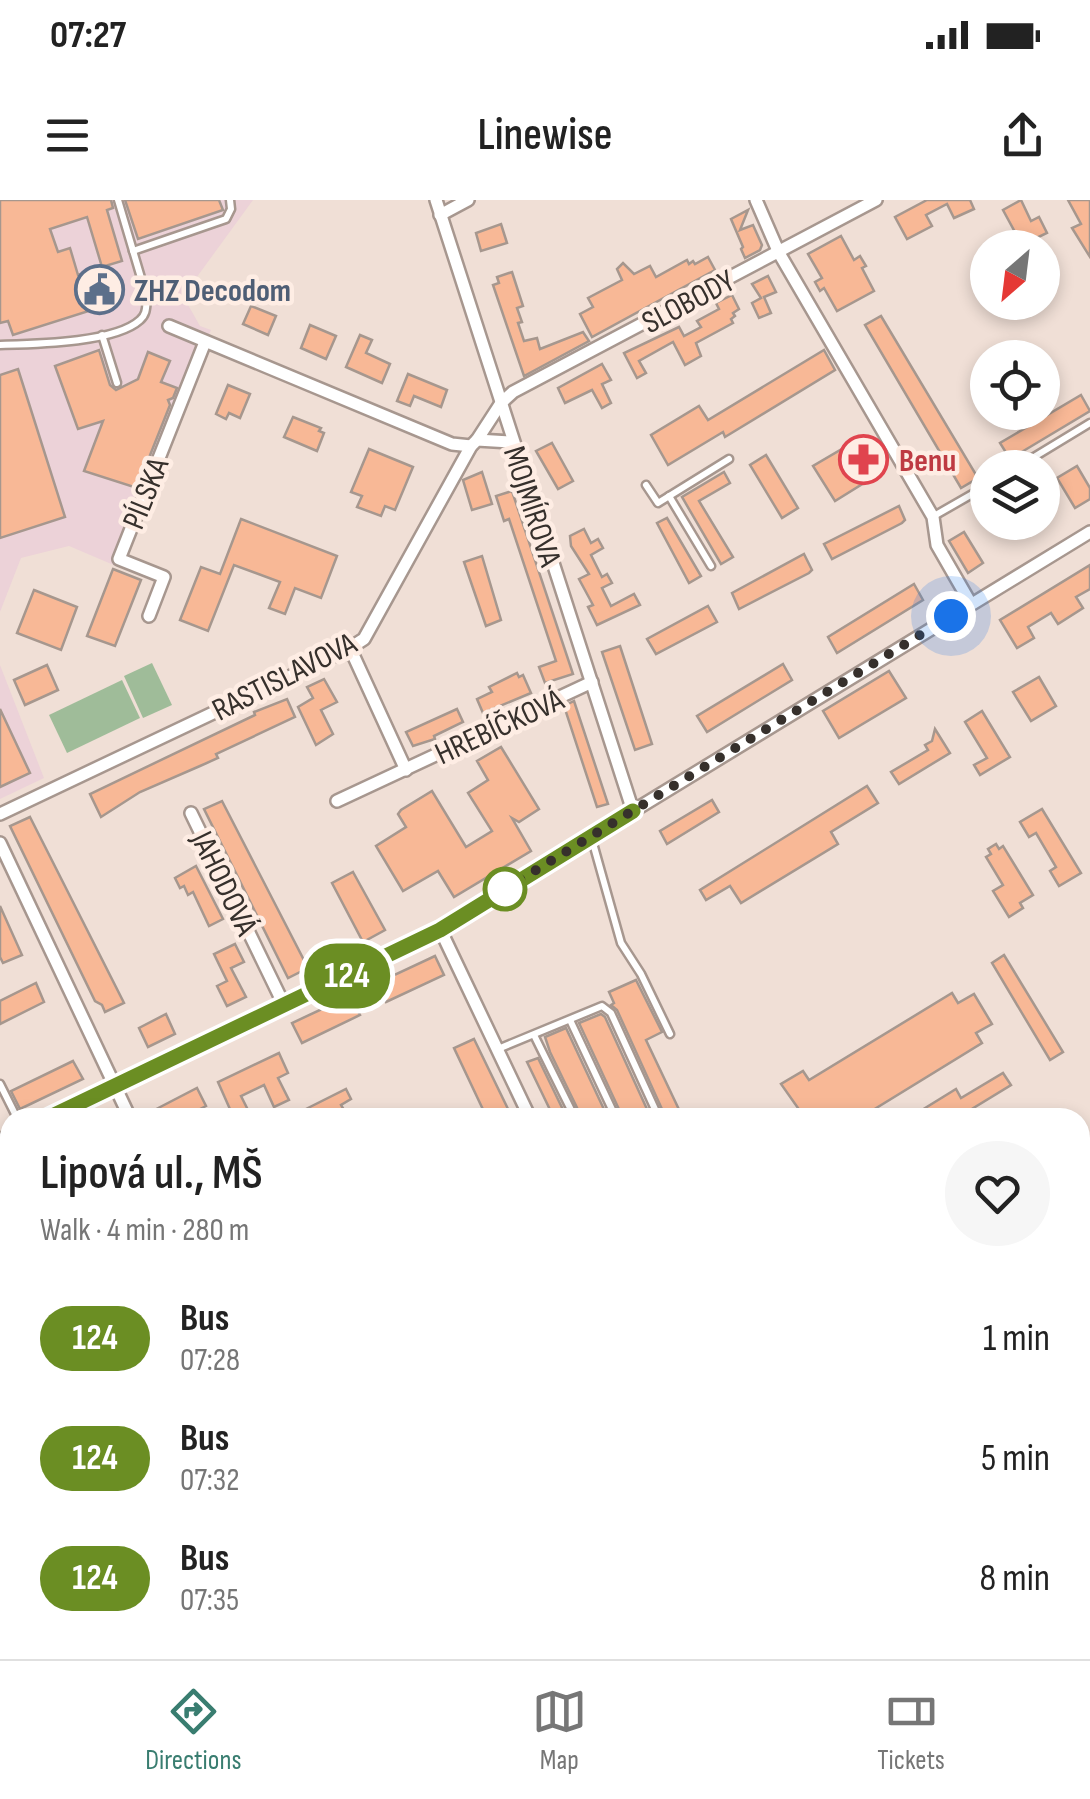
<!DOCTYPE html>
<html lang="en">
<head>
<meta charset="utf-8">
<style>
	:root { --surface:#fff; --page:#f6f6f6; --text:#222; --muted:#767676; --line:#e0e0e0; --accent:#397d70 }
	body { margin:0; font-family:"Sofia Sans Condensed",sans-serif; background:var(--page); color:var(--text); height:100vh; display:flex; flex-direction:column; font-size:38px; white-space:nowrap }
	* { box-sizing:border-box; margin:0 }
	p { font-size:32px; color:var(--muted) }
	.icon { flex:none; width:55px; height:55px; fill:none; stroke:currentColor; stroke-width:2; stroke-linecap:round; stroke-linejoin:round }
	.map { position:relative; flex:1; overflow:hidden }
	.details { position:absolute; left:0px; top:908px; width:1090px; height:552px; display:flex; flex-direction:column; background:var(--surface); border-radius:30px 30px 0 0; box-shadow:0 5px 15px #0003 }
	.details>* { flex:none }
	.badge { padding:0 20px; border-radius:32px; font-size:35px; line-height:65px }
	.needle { width:65px; rotate:208deg }
	.buttons { position:absolute; left:970px; top:30px; display:grid; gap:20px }
	.buttons a { display:grid; place-items:center; width:90px; height:90px; border-radius:50%; background:var(--surface); box-shadow:0 5px 15px #0003; font-size:50px }
	.you { position:absolute; width:50px; height:50px; margin:-25px; border:8px solid #fff; border-radius:50%; background:#1a73e8; box-shadow:0 0 0 15px #1a73e833 }
	.map>.badge { position:absolute; translate:-50% -50%; box-shadow:0 0 0 5px #fff }
	.round { display:grid; place-items:center; flex:none; width:105px; height:105px; border-radius:52px; background:var(--page) }
	.head { display:flex; align-items:center; justify-content:space-between; height:170px; padding:0 40px }
	h1 { font-size:48px; font-weight:600; line-height:75px }
	ul { padding:0; list-style:none }
	li { display:flex; align-items:center; gap:30px; height:120px; padding:0 40px }
	li div { flex:1 }
	li b { display:block; font-size:38px }
	li em { font-style:normal }
	li .badge { min-width:110px; font-weight:700; text-align:center }
	.status { display:flex; justify-content:space-between; align-items:center; height:70px; padding:0 50px; background:var(--surface); direction:ltr }
	.status svg { height:28px; fill:currentColor }
	header { display:flex; justify-content:space-between; align-items:center; height:130px; padding:0 40px; background:var(--surface); font-size:45px; font-weight:600 }
	.menu { display:flex; justify-content:space-around; align-items:center; height:140px; border-top:2px solid var(--line); background:var(--surface); font-size:28px; color:var(--muted) }
	.menu a { display:grid; justify-items:center; gap:5px }
	.menu .on { color:var(--accent) }
	.map>svg:first-child { display:block }
	.industrial { fill:#ecd2d8 }
	.green { fill:#9fbc99 }
	.building { fill:#f8b896; stroke:#a6978e; stroke-width:2.5 }
	.lines { fill:none; stroke-linecap:round; stroke-linejoin:round }
	.service-casing { stroke:#a7978f; stroke-width:11 }
	.minor-casing { stroke:#a7978f; stroke-width:16 }
	.path { stroke:#90857f; stroke-width:2.5; stroke-dasharray:5 8; stroke-linecap:butt }
	.service { stroke:#fff; stroke-width:6 }
	.minor { stroke:#fff; stroke-width:11 }
	.line-casing { stroke:#fff; stroke-width:22 }
	.line { stroke:#6b8e23; stroke-width:15 }
	.walk { stroke:#36302c; stroke-width:10; stroke-dasharray:0 18 }
	.stop-dot { fill:#fff; stroke:#6b8e23; stroke-width:5 }
	.labels { text-anchor:middle; stroke-width:9; stroke-linejoin:round; paint-order:stroke }
	.service-label { font-size:32px; font-weight:bold; fill:#4e5e75; stroke:#feede4; text-anchor:start }
	.street-label { font-size:32px; fill:#36302c; stroke:#feede4 }
	.health-label { font-size:32px; font-weight:bold; fill:#be3a42; stroke:#feede4; text-anchor:start }
</style>
</head>
<body>
<div class="status"><b>07:27</b><svg viewBox="0 0 49 12"><path d="M0 12V9h3v3zM5 12V6h3v6zM10 12V3h3v9zM15 12V0h3v12zM26 1h20v11H26zM47 4h2v5h-2z"/></svg></div>
<header><svg class="icon" aria-label="menu" viewBox="0 0 24 24"><path d="M4 6h16M4 12h16M4 18h16"/></svg>Linewise<svg class="icon" aria-label="share" viewBox="0 0 24 24"><path d="M12 15V3M7 8l5-5 5 5M5 13v7h14v-7"/></svg></header>
<div class="map">
<svg width="1090" height="1459" viewBox="0 0 1090 1459">
	<rect width="100%" height="100%" fill="#f0dfd6"/>
	<!-- industrial -->
	<g class="industrial">
		<polygon points="0,0 253,0 183,96 200,126 211,130 116,366 69,346 21,358 0,412"/>
		<polygon points="0,465 44,578 0,599"/>
	</g>
	<!-- green -->
	<g class="green">
		<polygon points="152,463 172,505 143,518 124,476"/>
		<polygon points="122,480 140,518 67,553 49,515"/>
	</g>
	<!-- building -->
	<g class="building">
		<polygon points="0,0 111,0 113,8 107,10 122,61 102,67 87,17 50,29 58,52 70,48 78,75 103,66 114,103 13,135 8,121 0,123"/>
		<polygon points="125,0 219,0 223,10 138,39"/>
		<polygon points="927,0 970,0 974,9 954,18 947,4 926,15 932,26 907,39 895,17"/>
		<polygon points="1021,0 1031,21 1039,17 1047,33 1022,45 1003,10"/>
		<polygon points="1068,0 1090,0 1090,57 1072,28 1081,24"/>
		<polygon points="748,10 740,30 753,25 762,45 760,50 745,58 741,49 743,47 731,19"/>
		<polygon points="501,24 507,43 481,51 476,33"/>
		<polygon points="841,36 854,60 860,56 866,66 862,68 874,91 837,111 824,88 820,91 815,82 822,78 808,54"/>
		<polygon points="708,57 715,70 592,137 580,114 593,107 588,98 622,80 617,69 623,63 634,74 650,66 656,77 687,60 689,64 693,61 695,64"/>
		<polygon points="512,72 523,106 517,108 522,122 518,123 524,141 537,138 540,149 583,132 589,141 524,176 493,85 499,83 497,77"/>
		<polygon points="768,76 776,92 764,97 771,113 759,118 752,103 761,98 752,84"/>
		<polygon points="732,95 739,109 733,113 735,116 731,119 733,123 696,143 701,156 685,165 673,142 639,161 646,173 637,178 624,153 679,127 684,136 701,127 697,121 719,109 716,103"/>
		<polygon points="251,106 276,116 268,135 243,124"/>
		<polygon points="881,116 978,278 961,288 865,125"/>
		<polygon points="310,125 336,136 326,159 301,148"/>
		<polygon points="360,135 372,140 366,153 390,164 382,183 346,167"/>
		<polygon points="99,150 110,185 116,190 138,179 148,152 170,161 161,182 177,188 173,198 168,200 170,205 137,288 84,271 103,221 78,229 55,166"/>
		<polygon points="824,150 835,170 725,237 723,232 668,265 651,235 699,206 708,220"/>
		<polygon points="602,164 611,180 602,184 611,203 602,208 592,190 565,203 558,188"/>
		<polygon points="18,169 65,317 0,338 0,175"/>
		<polygon points="408,174 447,190 441,207 414,196 410,206 397,201"/>
		<polygon points="228,185 250,194 240,218 229,213 226,219 216,214"/>
		<polygon points="1081,195 1090,211 1010,259 1000,243"/>
		<polygon points="293,217 321,228 319,231 324,233 317,251 284,237"/>
		<polygon points="859,239 880,273 835,301 813,266"/>
		<polygon points="552,243 573,281 558,289 536,251"/>
		<polygon points="369,249 413,267 395,310 385,306 381,316 357,307 362,296 351,292"/>
		<polygon points="766,255 798,308 782,318 750,265"/>
		<polygon points="1077,266 1090,288 1090,299 1075,308 1057,278"/>
		<polygon points="482,272 492,304 472,310 463,280"/>
		<polygon points="724,272 730,283 699,301 733,357 721,364 682,297"/>
		<polygon points="512,291 573,474 545,483 539,467 556,461 509,319 504,321 496,296"/>
		<polygon points="899,306 905,320 902,323 832,359 824,344"/>
		<polygon points="667,318 701,376 689,383 657,323"/>
		<polygon points="241,319 337,356 321,398 295,388 285,414 269,408 280,382 234,365 208,431 180,420 201,367 220,374"/>
		<polygon points="584,329 591,343 598,339 603,348 591,355 602,377 607,374 612,383 602,388 611,406 634,394 640,405 597,425 588,407 593,405 579,379 589,374 571,346 570,336"/>
		<polygon points="964,332 983,363 968,373 949,341"/>
		<polygon points="804,354 812,370 809,373 739,409 732,393"/>
		<polygon points="482,356 501,420 486,426 464,362"/>
		<polygon points="1090,365 1090,389 1076,397 1083,408 1058,424 1051,413 1028,427 1034,438 1017,448 1000,420"/>
		<polygon points="113,369 141,380 115,446 87,436"/>
		<polygon points="914,384 923,400 837,453 828,437"/>
		<polygon points="34,390 77,407 61,450 17,433"/>
		<polygon points="708,406 717,422 656,454 647,439"/>
		<polygon points="620,446 652,544 635,550 602,452"/>
		<polygon points="783,464 792,480 707,532 697,516"/>
		<polygon points="47,465 58,490 25,505 14,480"/>
		<polygon points="889,471 906,498 839,538 823,511"/>
		<polygon points="517,473 519,477 523,475 531,493 483,513 477,499 492,492 489,487"/>
		<polygon points="1039,477 1056,506 1031,521 1013,492"/>
		<polygon points="324,479 337,502 321,510 333,534 316,545 298,507 313,498 307,487"/>
		<polygon points="287,499 295,517 216,554 218,558 200,566 140,592 101,617 90,594 255,515 254,512"/>
		<polygon points="574,501 608,604 597,607 564,506"/>
		<polygon points="0,509 30,573 0,587"/>
		<polygon points="457,509 463,522 434,536 435,539 413,546 406,532"/>
		<polygon points="982,511 1010,557 980,575 974,565 987,558 965,522"/>
		<polygon points="935,529 950,553 899,584 891,572 928,550 925,545 932,541"/>
		<polygon points="501,547 539,609 519,622 512,618 531,651 454,697 438,671 403,691 376,646 406,627 398,614 401,610 432,591 466,647 492,631 468,593 488,580 477,561"/>
		<polygon points="867,586 878,603 831,632 838,644 741,703 730,686 706,700 700,690"/>
		<polygon points="712,600 719,612 667,644 660,631"/>
		<polygon points="222,601 308,768 288,778 204,609"/>
		<polygon points="1042,609 1081,673 1059,686 1050,671 1056,667 1036,633 1029,637 1020,622"/>
		<polygon points="30,617 124,803 105,812 102,805 95,801 10,626"/>
		<polygon points="996,644 999,649 1003,646 1033,695 1020,703 1023,708 1009,717 993,691 1003,685 986,657 991,654 988,649"/>
		<polygon points="196,666 223,719 209,726 193,692 188,695 184,686 180,688 175,678"/>
		<polygon points="353,672 385,730 363,742 332,683"/>
		<polygon points="0,706 22,755 3,763 0,757"/>
		<polygon points="235,744 244,762 231,768 246,797 227,806 217,786 227,781 214,754"/>
		<polygon points="1004,755 1063,852 1050,860 992,763"/>
		<polygon points="435,756 444,775 386,802 377,783"/>
		<polygon points="636,780 662,832 646,840 683,918 666,918 617,810 611,805 614,803 609,792"/>
		<polygon points="36,783 44,802 0,824 0,801"/>
		<polygon points="952,793 958,803 974,794 992,824 976,833 982,843 860,918 805,918 781,884 803,871 809,880"/>
		<polygon points="350,796 360,815 302,843 292,823"/>
		<polygon points="166,814 175,834 148,847 139,828"/>
		<polygon points="601,814 605,817 651,918 623,918 579,823"/>
		<polygon points="566,828 608,918 582,918 550,852 545,837"/>
		<polygon points="474,839 508,909 491,918 487,918 454,848"/>
		<polygon points="279,853 288,873 278,878 289,900 274,907 264,885 241,896 252,918 240,918 238,913 233,916 218,882"/>
		<polygon points="538,858 567,918 554,918 527,862"/>
		<polygon points="73,861 83,879 20,909 11,891"/>
		<polygon points="1003,873 1011,885 957,918 909,918 956,889 961,898"/>
		<polygon points="197,888 206,906 182,918 139,918"/>
		<polygon points="346,889 351,899 341,905 344,910 330,918 288,918"/>
		<polygon points="10,1133 10,1217 0,1196 0,1138"/>
	</g>
	<g class="lines">
		<defs>
			<g id="service">
				<polyline points="133,51 226,19 231,9 230,0"/>
				<polyline points="102,135 117,183"/>
				<path d="M0,145C34,144 115,143 140,120C147,114 146,107 147,98L118,0"/>
				<polyline points="1016,268 1090,223"/>
				<polyline points="646,285 658,303 729,259"/>
				<polyline points="669,296 711,366"/>
				<polyline points="934,316 988,285"/>
				<polyline points="591,636 621,743 641,774 670,834"/>
				<polyline points="570,820 616,918"/>
				<polyline points="534,835 575,918"/>
				<polyline points="498,849 602,806 611,813 659,918"/>
				<polyline points="0,884 17,918"/>
			</g>
			<g id="minor">
				<polyline points="436,0 633,611"/>
				<polyline points="756,0 779,53 933,317 937,345 971,404"/>
				<polyline points="440,15 468,0"/>
				<polyline points="169,126 452,244 471,246"/>
				<polyline points="477,240 501,203 513,192 876,0"/>
				<polyline points="149,416 164,377 119,359 205,142"/>
				<polyline points="350,448 406,570"/>
				<polyline points="337,601 592,482"/>
				<polyline points="191,613 285,807"/>
				<polyline points="0,614 350,448 364,439 471,246 477,240 512,242"/>
				<polyline points="0,643 130,918"/>
				<polyline points="440,729 530,918"/>
				<polyline points="48,918 440,729 1090,332"/>
				<polyline points="0,940 10,935"/>
				<polyline points="0,1012 10,1034"/>
				<polyline points="0,1114 10,1110"/>
				<polyline points="0,1267 10,1263"/>
				<polyline points="1080,1419 1090,1417"/>
				<polyline points="0,1447 10,1442"/>
				<polyline points="210,1450 214,1459"/>
				<polyline points="772,1450 776,1459"/>
				<polyline points="358,1459 379,1450"/>
				<polyline points="917,1459 942,1450"/>
			</g>
		</defs>
		<!-- service casing -->
		<use href="#service" class="service-casing"/>
		<!-- minor casing -->
		<use href="#minor" class="minor-casing"/>
		<!-- path -->
		<polyline class="path" points="1080,1175 1090,1172"/>
		<!-- service -->
		<use href="#service" class="service"/>
		<!-- minor -->
		<use href="#minor" class="minor"/>
	</g>
	<g class="lines">
		<defs>
			<polyline id="line" points="48,918 440,730 633,611"/>
		</defs>
		<!-- line casing -->
		<use href="#line" class="line-casing"/>
		<!-- line -->
		<use href="#line" class="line"/>
		<!-- walk -->
		<polyline class="walk" points="505,689 951,416"/>
	</g>
	<!-- icons -->
	<defs>
		<symbol id="civic-ring" viewBox="-11 -11 22 22"><circle r="9.5" fill="#feede4" stroke="#5c6f8a" stroke-width="1.5"/><path d="M-.6-6.5H3V-4.5H.6V-3L4-1V1h2V6H-6V1h2V-1L-.6-3ZM-1.2 2.5V6h2.4V2.5Z" fill="#5c6f8a"/></symbol>
		<symbol id="pharmacy-ring" viewBox="-11 -11 22 22"><circle r="9.5" fill="#feede4" stroke="#e0444e" stroke-width="1.5"/><path d="M-2-6h4v4h4v4h-4v4h-4v-4h-4v-4h4Z" fill="#e0444e"/></symbol>
	</defs>
	<g fill-rule="evenodd">
		<use href="#civic-ring" x="72" y="62" width="55" height="55"/>
		<use href="#pharmacy-ring" x="836" y="232" width="55" height="55"/>
	</g>
	<!-- markers -->
	<circle class="stop-dot" cx="505" cy="689" r="20"/>
	<g class="labels">
		<!-- service labels -->
		<g class="service-label">
			<text x="134" y="101">ZHZ Decodom</text>
		</g>
		<!-- street labels -->
		<g class="street-label">
			<text transform="translate(688 101) rotate(-28)" y="11">SLOBODY</text>
			<text transform="translate(145 293) rotate(-68)" y="11">PÍLSKA</text>
			<text transform="translate(533 306) rotate(72)" y="11">MOJMÍROVA</text>
			<text transform="translate(284 476) rotate(-27)" y="11">RASTISLAVOVA</text>
			<text transform="translate(499 526) rotate(-25)" y="11">HREBÍČKOVÁ</text>
			<text transform="translate(225 683) rotate(64)" y="11">JAHODOVÁ</text>
		</g>
		<!-- health labels -->
		<g class="health-label">
			<text x="899" y="271">Benu</text>
		</g>
	</g>
</svg>
<div class="buttons">
<a><svg class="needle" viewBox="-14 -14 28 28"><path d="M0-13l5 13h-10z" fill="#e53935"/><path d="M0 13l5-13h-10z" fill="#767676"/></svg></a>
<a><svg class="icon" aria-label="locate" viewBox="0 0 24 24"><circle cx="12" cy="12" r="6"/><path d="M12 2v4M12 18v4M2 12h4M18 12h4"/></svg></a>
<a><svg class="icon" aria-label="layers" viewBox="0 0 24 24"><path d="M12 4l9 5-9 5-9-5zM3 14l9 5 9-5"/></svg></a>
</div>
<div class="you" style="left:951px;top:416px"></div>
<b class="badge" style="left:347px;top:776px;background:#6b8e23;color:#fff">124</b>
<section class="details">
<div class="head"><div><h1>Lipová ul., MŠ</h1><p>Walk · 4 min · 280 m</p></div><a class="round"><svg class="icon" aria-label="heart" viewBox="0 0 24 24"><path d="M12 20l-8-8c-3-5 5-10 8-4 3-6 11-1 8 4z"/></svg></a></div>
<ul>
<li><span class="badge" style="background:#6b8e23;color:#fff">124</span><div><b>Bus</b><p>07:28</p></div><em>1 min</em></li>
<li><span class="badge" style="background:#6b8e23;color:#fff">124</span><div><b>Bus</b><p>07:32</p></div><em>5 min</em></li>
<li><span class="badge" style="background:#6b8e23;color:#fff">124</span><div><b>Bus</b><p>07:35</p></div><em>8 min</em></li>
</ul>
</section>
</div>
<nav class="menu">
<a class="on"><svg class="icon" aria-label="directions" viewBox="0 0 24 24"><path d="M12 3l9 9-9 9-9-9zM9 14v-3h6M13 9l2 2-2 2"/></svg>Directions</a>
<a><svg class="icon" aria-label="map" viewBox="0 0 24 24"><path d="M3 6l6-2 6 2 6-2v14l-6 2-6-2-6 2zM9 4v14M15 6v14"/></svg>Map</a>
<a><svg class="icon" aria-label="tickets" viewBox="0 0 24 24"><path d="M3 7h18v10H3zM15 7v10"/></svg>Tickets</a>
</nav>
</body>
</html>
